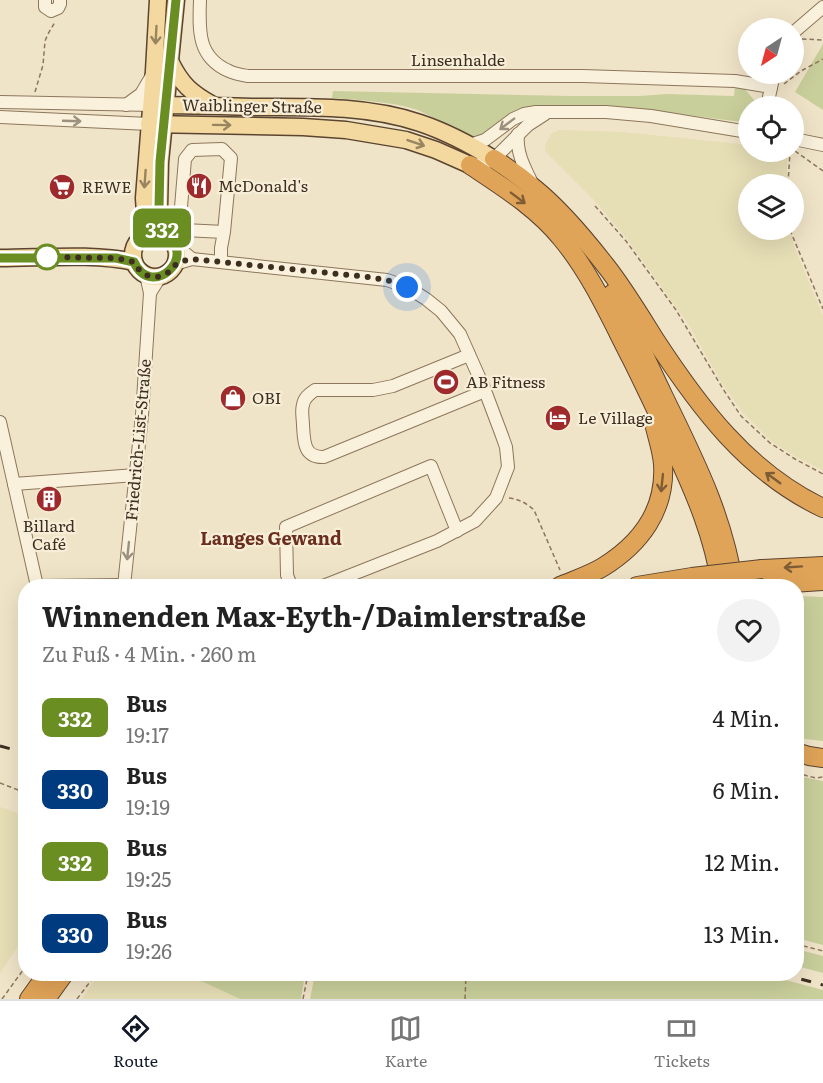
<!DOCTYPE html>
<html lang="de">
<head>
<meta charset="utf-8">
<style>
	:root { --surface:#fff; --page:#f2f2f2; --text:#222; --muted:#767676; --line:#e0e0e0; --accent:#111827 }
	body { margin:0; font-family:Literata,serif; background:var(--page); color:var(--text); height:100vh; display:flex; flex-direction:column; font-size:22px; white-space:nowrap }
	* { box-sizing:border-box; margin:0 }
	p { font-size:20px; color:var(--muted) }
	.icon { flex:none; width:33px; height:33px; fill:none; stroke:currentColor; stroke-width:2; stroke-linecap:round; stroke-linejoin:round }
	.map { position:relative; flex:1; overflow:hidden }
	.panel { position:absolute; left:18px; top:579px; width:786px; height:402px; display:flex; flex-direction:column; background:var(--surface); border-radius:24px; box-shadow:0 6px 24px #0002 }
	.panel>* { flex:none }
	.badge { padding:0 12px; border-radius:9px; font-size:21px; line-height:39px }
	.needle { width:39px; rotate:216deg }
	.tools { position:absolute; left:738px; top:18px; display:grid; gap:12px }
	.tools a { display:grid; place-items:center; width:66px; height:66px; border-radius:50%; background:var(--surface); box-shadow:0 6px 24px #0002; font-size:30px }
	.you { position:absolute; width:30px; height:30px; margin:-15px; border:4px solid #fff; border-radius:50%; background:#1a73e8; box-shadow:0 0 0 9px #1a73e833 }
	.map>.badge { position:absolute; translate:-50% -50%; box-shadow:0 0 0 3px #fff }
	.round { display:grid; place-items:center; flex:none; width:63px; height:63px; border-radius:32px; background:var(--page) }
	.head { display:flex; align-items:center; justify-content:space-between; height:102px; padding:0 24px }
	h1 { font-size:28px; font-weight:700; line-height:45px }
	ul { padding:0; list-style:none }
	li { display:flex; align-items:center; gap:18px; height:72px; padding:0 24px }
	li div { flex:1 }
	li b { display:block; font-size:22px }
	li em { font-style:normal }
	li .badge { min-width:66px; font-weight:700; text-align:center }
	.tabs { display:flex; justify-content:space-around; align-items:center; height:84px; border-top:2px solid var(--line); background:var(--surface); font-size:16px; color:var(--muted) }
	.tabs a { display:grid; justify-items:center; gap:3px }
	.tabs .on { color:var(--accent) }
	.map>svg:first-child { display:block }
	.farmland { fill:#e6deb5 }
	.green { fill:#c9cf9b }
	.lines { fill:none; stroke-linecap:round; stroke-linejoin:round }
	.minor-casing { stroke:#8d765c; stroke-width:14 }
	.major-casing { stroke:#5b4430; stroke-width:19 }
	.highway-casing { stroke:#5b4430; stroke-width:20 }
	.path { stroke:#8d765c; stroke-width:1.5; stroke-dasharray:4.5 3; stroke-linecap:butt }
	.minor { stroke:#faf1dc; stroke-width:12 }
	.major { stroke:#f3d9a0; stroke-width:16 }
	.highway { stroke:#e0a458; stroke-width:18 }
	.rail { stroke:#3d2e20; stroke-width:3; stroke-dasharray:10 10; stroke-linecap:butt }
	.highway-bridge-casing { stroke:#5b4430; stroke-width:20; stroke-linecap:butt }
	.highway-bridge { stroke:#e0a458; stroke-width:18 }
	.oneway { stroke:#988460 }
	.oneway2 { stroke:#9c907e }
	.oneway3 { stroke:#7e5d36 }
	.line-casing { stroke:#fff; stroke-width:14 }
	.line { stroke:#6b8e23; stroke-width:9 }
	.walk { stroke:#3d2e20; stroke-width:6; stroke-dasharray:0 10.8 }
	.stop-dot { fill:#fff; stroke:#6b8e23; stroke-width:3 }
	.labels { text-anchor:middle; stroke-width:4.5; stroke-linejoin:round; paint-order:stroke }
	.street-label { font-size:16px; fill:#3d2e20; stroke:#f7eed8 }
	.poi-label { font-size:16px; fill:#3d2e20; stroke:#f7eed8; text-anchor:start }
	.neighbourhood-label { font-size:18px; font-weight:bold; fill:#6b2e1e; stroke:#f7eed8 }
</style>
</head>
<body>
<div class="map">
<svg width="823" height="999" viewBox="0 0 823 999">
	<rect width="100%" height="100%" fill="#f0e4c8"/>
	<!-- farmland -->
	<g class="farmland">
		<polygon points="559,130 623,132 740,144 748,147 748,152 765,152 787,158 787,184 748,184 748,230 790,230 795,249 823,316 823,470 796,457 771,441 743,413 721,382 689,325 624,235 592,198 545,151 546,143 551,134"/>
		<polygon points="0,807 26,816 25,936 0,973"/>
		<polygon points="99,974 186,974 240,999 82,999"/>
	</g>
	<!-- green -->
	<g class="green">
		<polygon points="823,44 823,110 795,92"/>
		<path d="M735,86L744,88L754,100L755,106H748V121L741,122L680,114L639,110L558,107L477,138C454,135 438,118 417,110C395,102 357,100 332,98L333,91L570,96H639L667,94L734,96Z"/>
		<polygon points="797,596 823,597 823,741 805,739 797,736"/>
		<polygon points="797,776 823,781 823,945 797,938"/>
		<polygon points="796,949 823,956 823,973 797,966"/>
		<polygon points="186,974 305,974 301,999 240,999"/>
		<polygon points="315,974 763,974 823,990 823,999 310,999"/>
	</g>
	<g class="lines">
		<defs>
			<g id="minor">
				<polyline points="45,0 45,7 51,11 58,8 60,4 60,0"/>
				<path d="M200,0C199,30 197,57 229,71C235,74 242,75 248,76H583L735,81L771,87"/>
				<polyline points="794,32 823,7"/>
				<polyline points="0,102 152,105"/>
				<polyline points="126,105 141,94 151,77"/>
				<polyline points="767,106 774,74"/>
				<polyline points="0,117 149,124"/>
				<path d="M518,134C516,152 524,167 532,183"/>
				<polyline points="794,139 823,145"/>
				<polyline points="470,145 485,140 513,119 524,114 536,112 606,112 651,116 748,132"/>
				<polyline points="470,165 483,164 494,159 528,125 545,114"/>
				<polyline points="175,245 192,259"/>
				<polyline points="221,262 221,248 224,232 231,158 222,149 192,150 185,159 180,219 184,230 224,232"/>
				<polyline points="175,264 192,259 387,280 407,287 426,299 441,311 460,334 484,388 501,433 506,447 508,467 496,498 475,521 437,541 323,586"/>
				<polyline points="150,293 160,277"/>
				<path d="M469,355L393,386L373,390H315C309,394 304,398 303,405C301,411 303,419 303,425C304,440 303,458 324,457L485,391"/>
				<polyline points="0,422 37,586 124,585"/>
				<polyline points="14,484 136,475"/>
				<polyline points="124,586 142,415 150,293 146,275"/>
				<polyline points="291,586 287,575 286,527 431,466 457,531"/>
			</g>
			<g id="major">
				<path d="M170,61C181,84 191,93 213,105"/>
				<path d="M152,105C185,105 219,106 252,107C308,107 367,105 420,123C447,132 471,145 494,159"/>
				<polyline points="149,124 303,127 346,130 406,140 436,150 470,165"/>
				<circle cx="155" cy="255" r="22"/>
				<polyline points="149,234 145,213 144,198 154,71 158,0"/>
				<polyline points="163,234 159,208 160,162 176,0"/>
				<path d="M0,258C43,258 92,253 134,262"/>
			</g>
			<g id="highway">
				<path d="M494,159C508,168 522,178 535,189C562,211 585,239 606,266C624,289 639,314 654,338C699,407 747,472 823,508"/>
				<path d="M470,165C503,187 537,208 562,239C591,274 610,317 631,358C646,388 660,418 674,448C695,493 714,537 721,586"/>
				<path d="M613,293C632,327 647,362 664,397C695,461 723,515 734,586"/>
				<polyline points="762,569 823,566"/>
				<path d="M560,586C574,580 590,575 603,567C640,544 666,510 663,464C662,450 657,437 654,423"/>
				<polyline points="637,586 692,577"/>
				<polyline points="745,586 823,581"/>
				<polyline points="796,752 809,756 823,758"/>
				<polyline points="29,999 47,974"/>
				<polyline points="46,999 64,974"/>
			</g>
		</defs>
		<!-- minor casing -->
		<use href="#minor" class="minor-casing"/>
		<!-- major casing -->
		<use href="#major" class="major-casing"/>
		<!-- highway casing -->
		<use href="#highway" class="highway-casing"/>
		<!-- path -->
		<g class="path">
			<polyline points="802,39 823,40"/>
			<polyline points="784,84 801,71 823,59"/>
			<polyline points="35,92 43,65 45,41 48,34 55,22"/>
			<polyline points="795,151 823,171"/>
			<polyline points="788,184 790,152"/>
			<polyline points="595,206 626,241 676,310 723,389 741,416 770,443 795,459 823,474"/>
			<polyline points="790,230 823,309"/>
			<path d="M509,498C519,499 526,503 534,510L560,570"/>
			<polyline points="796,773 816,778 823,777"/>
			<polyline points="0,783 26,793"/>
			<polyline points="796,944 823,951"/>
			<polyline points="2,999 26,966"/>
			<polyline points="77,999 96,974"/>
			<polyline points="303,999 308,974"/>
			<polyline points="465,999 466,974"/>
		</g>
		<!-- minor -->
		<use href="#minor" class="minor"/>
		<!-- major -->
		<use href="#major" class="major"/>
		<!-- highway -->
		<use href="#highway" class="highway"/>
		<!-- rail -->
		<g class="rail">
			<polyline points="0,746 26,753"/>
			<polyline points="782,974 823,985"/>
		</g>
		<defs>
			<polyline id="highway-bridge" points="692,577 762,569"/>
		</defs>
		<!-- highway-bridge casing -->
		<use href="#highway-bridge" class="highway-bridge-casing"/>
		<!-- highway-bridge -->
		<use href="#highway-bridge" class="highway-bridge"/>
	</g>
	<!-- one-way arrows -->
	<defs><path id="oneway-shaft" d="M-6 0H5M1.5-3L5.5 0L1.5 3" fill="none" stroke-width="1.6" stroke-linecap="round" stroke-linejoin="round" transform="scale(1.5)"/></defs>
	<g class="oneway">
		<use href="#oneway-shaft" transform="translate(156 35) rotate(93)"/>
		<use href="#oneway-shaft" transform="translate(222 125) rotate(1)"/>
		<use href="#oneway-shaft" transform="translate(416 143) rotate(19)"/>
		<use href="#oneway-shaft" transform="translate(145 179) rotate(94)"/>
	</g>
	<g class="oneway2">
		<use href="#oneway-shaft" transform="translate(72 121) rotate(2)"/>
		<use href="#oneway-shaft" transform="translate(507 124) rotate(143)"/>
		<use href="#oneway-shaft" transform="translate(128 551) rotate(96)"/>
	</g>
	<g class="oneway3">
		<use href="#oneway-shaft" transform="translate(518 198) rotate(37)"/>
		<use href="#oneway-shaft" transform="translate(773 478) rotate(-144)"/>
		<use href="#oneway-shaft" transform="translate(662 483) rotate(96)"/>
		<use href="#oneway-shaft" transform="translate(793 567) rotate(176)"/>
	</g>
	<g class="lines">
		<defs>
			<path id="line" d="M0,258H116L134,262C152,301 201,254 163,234L159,208L160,162L176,0"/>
		</defs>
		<!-- line casing -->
		<use href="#line" class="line-casing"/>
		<!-- line -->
		<use href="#line" class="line"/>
		<!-- walk -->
		<path class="walk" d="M47,257H41L116,258L134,262C140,275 155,282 167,273C172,271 173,266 178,263C182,261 188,260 192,259L368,277L387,280L407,287"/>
	</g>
	<!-- icons -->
	<defs>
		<symbol id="restaurant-disc" viewBox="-11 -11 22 22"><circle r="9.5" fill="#9e2a2b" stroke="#f7eed8"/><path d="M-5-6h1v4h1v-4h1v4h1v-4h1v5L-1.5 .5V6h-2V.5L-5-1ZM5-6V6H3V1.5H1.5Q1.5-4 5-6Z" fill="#fff"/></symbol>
		<symbol id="supermarket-disc" viewBox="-11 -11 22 22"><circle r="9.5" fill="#9e2a2b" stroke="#f7eed8"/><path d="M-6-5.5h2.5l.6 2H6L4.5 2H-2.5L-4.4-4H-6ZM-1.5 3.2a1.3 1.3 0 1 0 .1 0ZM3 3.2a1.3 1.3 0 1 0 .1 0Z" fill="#fff"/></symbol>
		<symbol id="stadium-disc" viewBox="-11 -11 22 22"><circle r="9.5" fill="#9e2a2b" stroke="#f7eed8"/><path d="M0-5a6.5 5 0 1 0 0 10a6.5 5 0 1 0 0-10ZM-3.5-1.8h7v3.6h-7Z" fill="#fff"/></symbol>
		<symbol id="shop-disc" viewBox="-11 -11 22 22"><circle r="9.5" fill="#9e2a2b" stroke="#f7eed8"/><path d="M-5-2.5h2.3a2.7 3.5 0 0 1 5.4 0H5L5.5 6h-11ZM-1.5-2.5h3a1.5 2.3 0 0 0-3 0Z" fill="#fff"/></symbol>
		<symbol id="hotel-disc" viewBox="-11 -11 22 22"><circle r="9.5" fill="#9e2a2b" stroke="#f7eed8"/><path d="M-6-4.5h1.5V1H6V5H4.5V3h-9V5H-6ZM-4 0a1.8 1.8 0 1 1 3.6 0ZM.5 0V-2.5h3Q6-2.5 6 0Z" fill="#fff"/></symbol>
		<symbol id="building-disc" viewBox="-11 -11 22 22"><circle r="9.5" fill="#9e2a2b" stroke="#f7eed8"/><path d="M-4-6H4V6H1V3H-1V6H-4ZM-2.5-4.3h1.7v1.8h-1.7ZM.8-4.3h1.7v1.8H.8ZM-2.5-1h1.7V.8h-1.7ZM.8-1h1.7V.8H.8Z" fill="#fff"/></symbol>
	</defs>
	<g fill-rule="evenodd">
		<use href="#restaurant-disc" x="184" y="171" width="30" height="30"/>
		<use href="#supermarket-disc" x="47" y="172" width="30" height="30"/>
		<use href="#stadium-disc" x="431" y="367" width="30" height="30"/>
		<use href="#shop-disc" x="218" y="383" width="30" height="30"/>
		<use href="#hotel-disc" x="543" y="403" width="30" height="30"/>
		<use href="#building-disc" x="34" y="484" width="30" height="30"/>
	</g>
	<!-- markers -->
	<circle class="stop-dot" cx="47" cy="257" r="12"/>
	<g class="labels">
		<!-- street labels -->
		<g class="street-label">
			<text x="458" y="66">Linsenhalde</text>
			<text transform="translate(252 106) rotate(1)" y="6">Waiblinger Straße</text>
			<text transform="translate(138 440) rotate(-85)" y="6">Friedrich-List-Straße</text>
		</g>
		<!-- poi labels -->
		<g class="poi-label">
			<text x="218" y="192">McDonald's</text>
			<text x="82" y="193">REWE</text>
			<text x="466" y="388">AB Fitness</text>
			<text x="252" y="404">OBI</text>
			<text x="578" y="424">Le Village</text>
			<text x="49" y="532" text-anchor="middle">Billard<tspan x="49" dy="18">Café</tspan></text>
		</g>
		<!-- neighbourhood labels -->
		<g class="neighbourhood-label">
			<text x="271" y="545">Langes Gewand</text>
		</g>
	</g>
</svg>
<div class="tools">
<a><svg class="needle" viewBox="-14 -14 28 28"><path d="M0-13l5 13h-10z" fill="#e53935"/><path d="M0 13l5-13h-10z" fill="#767676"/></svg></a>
<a><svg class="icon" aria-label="locate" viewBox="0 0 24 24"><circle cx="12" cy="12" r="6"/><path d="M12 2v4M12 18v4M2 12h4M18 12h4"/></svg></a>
<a><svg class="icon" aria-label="layers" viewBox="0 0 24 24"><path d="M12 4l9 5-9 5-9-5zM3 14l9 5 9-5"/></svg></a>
</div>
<div class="you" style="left:407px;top:287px"></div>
<b class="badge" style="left:162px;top:228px;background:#6b8e23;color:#fff">332</b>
<section class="panel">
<div class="head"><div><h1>Winnenden Max-Eyth-/Daimlerstraße</h1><p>Zu Fuß · 4 Min. · 260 m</p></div><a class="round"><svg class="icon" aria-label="heart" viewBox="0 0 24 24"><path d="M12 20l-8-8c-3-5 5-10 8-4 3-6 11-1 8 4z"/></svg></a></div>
<ul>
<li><span class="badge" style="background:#6b8e23;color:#fff">332</span><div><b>Bus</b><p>19:17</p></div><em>4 Min.</em></li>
<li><span class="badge" style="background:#003b80;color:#fff">330</span><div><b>Bus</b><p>19:19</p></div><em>6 Min.</em></li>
<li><span class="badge" style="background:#6b8e23;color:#fff">332</span><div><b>Bus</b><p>19:25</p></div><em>12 Min.</em></li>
<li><span class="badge" style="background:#003b80;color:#fff">330</span><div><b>Bus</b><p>19:26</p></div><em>13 Min.</em></li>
</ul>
</section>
</div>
<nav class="tabs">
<a class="on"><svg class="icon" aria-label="directions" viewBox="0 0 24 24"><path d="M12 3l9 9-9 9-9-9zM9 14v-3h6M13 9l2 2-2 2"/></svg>Route</a>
<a><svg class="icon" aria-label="map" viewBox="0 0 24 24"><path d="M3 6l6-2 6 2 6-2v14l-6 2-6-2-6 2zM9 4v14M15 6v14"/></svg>Karte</a>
<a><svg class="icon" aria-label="tickets" viewBox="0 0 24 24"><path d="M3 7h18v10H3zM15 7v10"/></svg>Tickets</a>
</nav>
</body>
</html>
